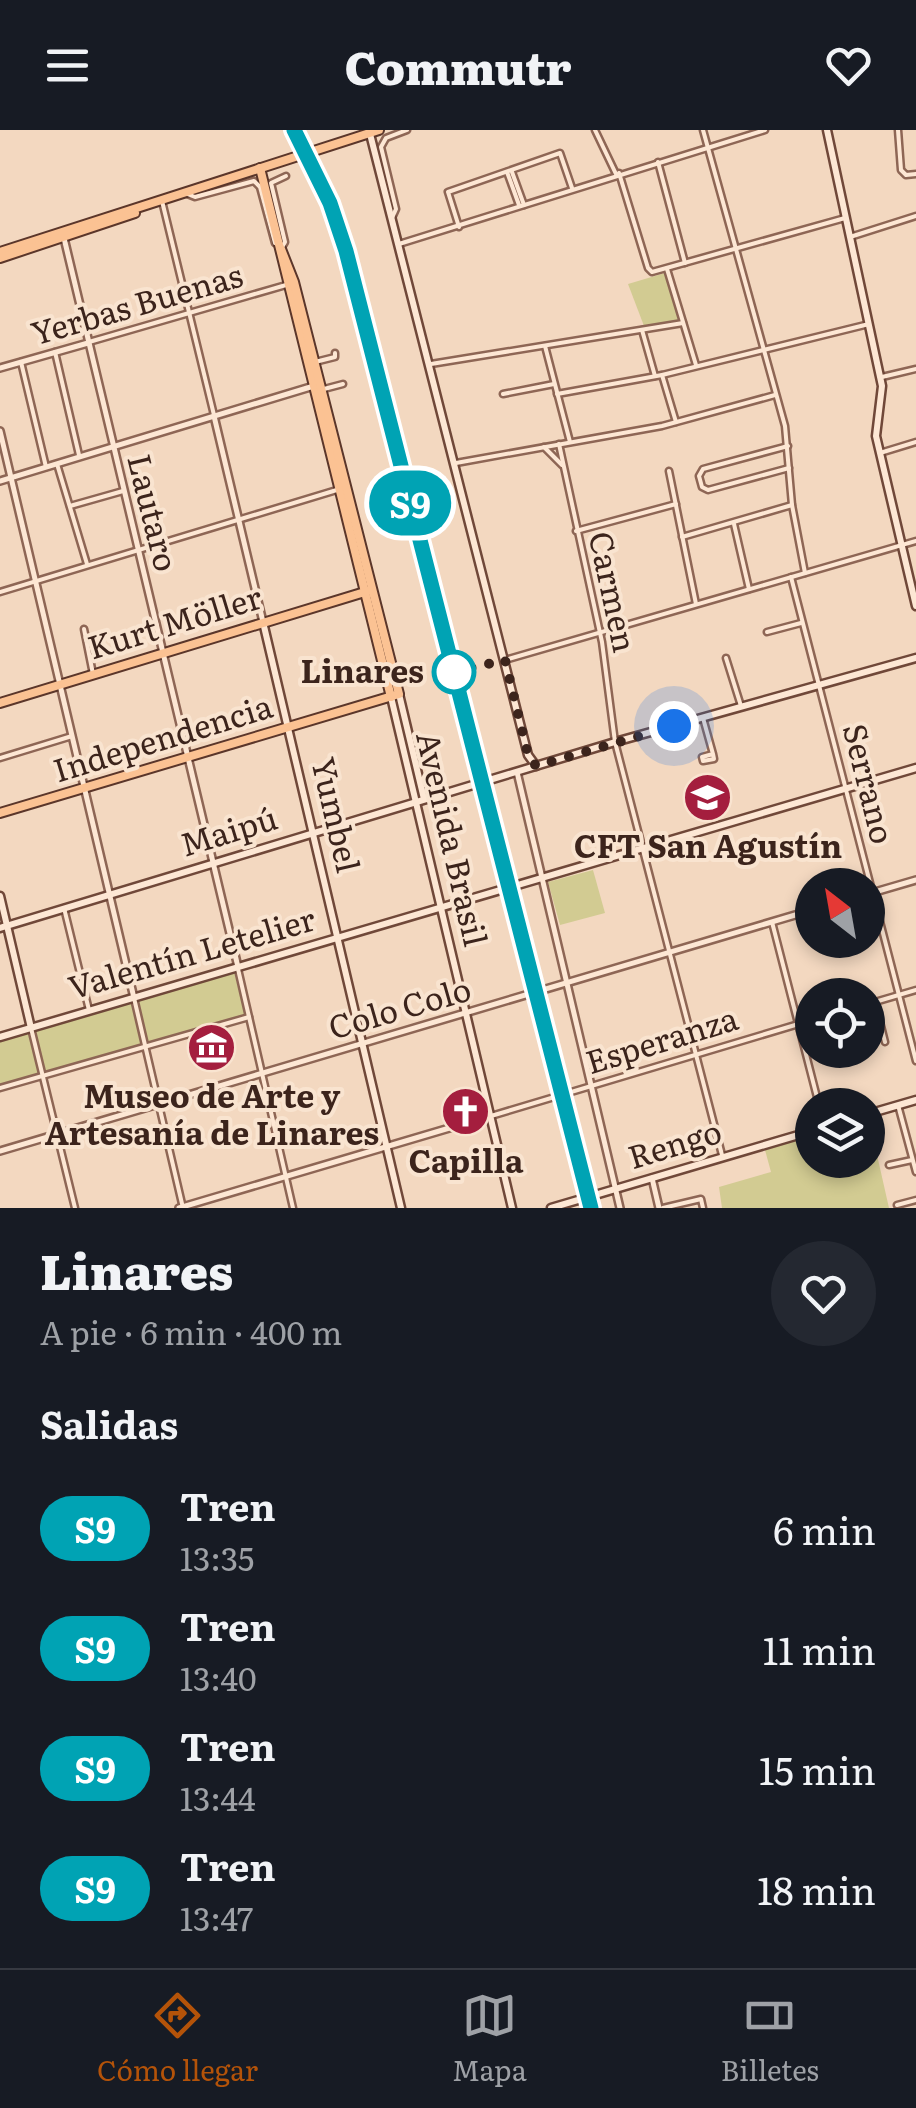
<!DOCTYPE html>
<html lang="es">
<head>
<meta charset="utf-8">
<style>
	:root { --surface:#171b24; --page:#242831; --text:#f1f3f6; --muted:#9ea1a6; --line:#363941; --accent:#b45309 }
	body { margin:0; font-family:Literata,serif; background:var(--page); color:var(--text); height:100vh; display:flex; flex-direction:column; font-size:38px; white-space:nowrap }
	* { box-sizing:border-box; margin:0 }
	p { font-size:32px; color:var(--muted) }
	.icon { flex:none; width:55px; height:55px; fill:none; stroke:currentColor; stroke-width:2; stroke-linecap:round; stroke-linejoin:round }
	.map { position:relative; height:1078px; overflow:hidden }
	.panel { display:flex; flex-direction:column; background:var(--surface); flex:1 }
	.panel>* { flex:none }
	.badge { padding:0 20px; border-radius:32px; font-size:35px; line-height:65px }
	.needle { width:65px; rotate:329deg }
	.fabs { position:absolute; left:795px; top:738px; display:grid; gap:20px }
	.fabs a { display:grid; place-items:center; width:90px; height:90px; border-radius:50%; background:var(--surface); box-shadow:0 5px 15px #0003; font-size:50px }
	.you { position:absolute; width:50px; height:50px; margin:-25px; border:8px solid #fff; border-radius:50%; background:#1a73e8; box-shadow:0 0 0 15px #1a73e833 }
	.map>.badge { position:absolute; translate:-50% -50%; box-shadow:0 0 0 5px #fff }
	h2 { padding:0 40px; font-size:38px; line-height:90px }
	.round { display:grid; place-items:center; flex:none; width:105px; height:105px; border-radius:52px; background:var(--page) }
	.overview { display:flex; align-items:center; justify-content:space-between; height:170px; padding:0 40px }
	h1 { font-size:48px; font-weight:800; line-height:75px }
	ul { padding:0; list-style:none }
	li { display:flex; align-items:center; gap:30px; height:120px; padding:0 40px }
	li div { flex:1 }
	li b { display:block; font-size:38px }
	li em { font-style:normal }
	li .badge { min-width:110px; font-weight:700; text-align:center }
	header { display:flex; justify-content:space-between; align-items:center; height:130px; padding:0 40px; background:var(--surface); font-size:45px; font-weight:800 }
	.tab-bar { display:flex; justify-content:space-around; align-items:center; height:140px; border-top:2px solid var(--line); background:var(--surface); font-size:28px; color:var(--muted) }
	.tab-bar a { display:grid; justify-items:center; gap:5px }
	.tab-bar .current { color:var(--accent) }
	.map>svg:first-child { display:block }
	.green { fill:#d2cb92 }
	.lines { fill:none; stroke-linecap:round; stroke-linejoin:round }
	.minor-casing { stroke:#8e6655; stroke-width:9 }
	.tertiary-casing { stroke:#8e6655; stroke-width:10 }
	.secondary-casing { stroke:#704839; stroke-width:11 }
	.primary-casing { stroke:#5b362a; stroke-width:12 }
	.minor { stroke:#fde7d4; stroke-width:4 }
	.tertiary { stroke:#fde7d4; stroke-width:5 }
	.secondary { stroke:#fde7d4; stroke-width:6 }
	.primary { stroke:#fbc293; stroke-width:8 }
	.rail-casing { stroke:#3c241c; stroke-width:6 }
	.rail { stroke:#f9e4d0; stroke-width:2.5; stroke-dasharray:8; stroke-linecap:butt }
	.line-casing { stroke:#fff; stroke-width:22 }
	.line { stroke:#00a3b4; stroke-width:15 }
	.walk { stroke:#3c241c; stroke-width:10; stroke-dasharray:0 18 }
	.stop-dot { fill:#fff; stroke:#00a3b4; stroke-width:5 }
	.labels { text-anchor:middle; stroke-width:8; stroke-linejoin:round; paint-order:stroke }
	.street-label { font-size:32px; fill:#3c241c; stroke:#f9e4d0 }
	.stop-label { font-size:32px; font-weight:bold; fill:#3c241c; stroke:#f9e4d0; text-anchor:end }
	.poi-label { font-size:32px; font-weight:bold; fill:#3c241c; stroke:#f9e4d0 }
</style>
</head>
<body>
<header><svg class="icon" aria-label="menu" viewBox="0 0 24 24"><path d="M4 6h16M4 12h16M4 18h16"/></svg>Commutr<svg class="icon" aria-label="heart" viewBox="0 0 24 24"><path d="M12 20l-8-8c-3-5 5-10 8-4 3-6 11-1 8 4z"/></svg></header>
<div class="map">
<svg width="916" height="1078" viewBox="0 0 916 1078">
	<rect width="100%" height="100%" fill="#f3d8c0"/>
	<!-- green -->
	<g class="green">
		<polygon points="665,143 679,190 644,196 628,154"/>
		<polygon points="593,740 605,783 560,795 548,752"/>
		<polygon points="234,841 245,885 0,956 0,910"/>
		<polygon points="812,1006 812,1030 868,1030 868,1017 875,1016 889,1078 722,1078 719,1057 771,1042 765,1020"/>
	</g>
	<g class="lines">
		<defs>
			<g id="minor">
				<polyline points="595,0 616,44"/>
				<polyline points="703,0 785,296 792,375 805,443"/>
				<polyline points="898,0 901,40 906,45 916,44"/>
				<polyline points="658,32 685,133"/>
				<polyline points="507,42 519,75"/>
				<polyline points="512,42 524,75"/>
				<polyline points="619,43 648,138 652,142 845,88"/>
				<polyline points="185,63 195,67 254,51 260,57 275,113"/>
				<polyline points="162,71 214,285"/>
				<polyline points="392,88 396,79 381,17 386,8 407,0"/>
				<polyline points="459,97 448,62 560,23 572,58"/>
				<polyline points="850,107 916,86"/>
				<polyline points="399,114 765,0"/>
				<polyline points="281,119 285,112 271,53 286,46"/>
				<polyline points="667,139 696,235"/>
				<polyline points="642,200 655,246"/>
				<polyline points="89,212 286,155"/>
				<polyline points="545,216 570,312"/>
				<polyline points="55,222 79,325"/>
				<polyline points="21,232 46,337"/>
				<polyline points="315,232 335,227 335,223"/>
				<polyline points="431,234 683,193"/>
				<polyline points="662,245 676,292"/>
				<polyline points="882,247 916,239"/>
				<polyline points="324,259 343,254"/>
				<polyline points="503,264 554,254"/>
				<polyline points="557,264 662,245 869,194"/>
				<polyline points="559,314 602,512 615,612 722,1025"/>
				<polyline points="788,316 703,339 699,346 702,357 708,360 789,338"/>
				<polyline points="544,317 562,335"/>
				<polyline points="880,323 916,312"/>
				<polyline points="456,333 662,296 775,265"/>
				<polyline points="57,334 87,434"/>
				<polyline points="669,341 696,474"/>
				<polyline points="70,376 123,361"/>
				<polyline points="734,394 749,459"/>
				<polyline points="576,401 676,374"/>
				<polyline points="682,407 792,375"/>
				<polyline points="791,447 916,931"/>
				<polyline points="0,462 340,359"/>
				<polyline points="84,499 93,544"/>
				<polyline points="767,502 801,493"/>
				<polyline points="726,528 741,576"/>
				<polyline points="505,530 916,411"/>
				<polyline points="703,588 713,624 714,629 703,631 702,627 713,624"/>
				<polyline points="0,628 72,606"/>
				<polyline points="64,778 89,880"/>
				<polyline points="772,792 819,975"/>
				<polyline points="238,839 293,1078"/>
				<polyline points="134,868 183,1078"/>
				<polyline points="875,872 885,912"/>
				<polyline points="868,874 916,860"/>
				<polyline points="31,898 75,1078"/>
				<polyline points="0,958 249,887"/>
				<polyline points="898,975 916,1042"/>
				<polyline points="491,986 812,890"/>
				<polyline points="889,1035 912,1030"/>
				<polyline points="897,1075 916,1070"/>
				<polyline points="663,1078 701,1069 703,1078"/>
			</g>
			<g id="tertiary">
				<polyline points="64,108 238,837"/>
				<polyline points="0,238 88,213"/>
				<polyline points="214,286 263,492"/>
				<polyline points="0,301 134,868"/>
				<polyline points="0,351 317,255"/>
				<polyline points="517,642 620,1078"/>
				<polyline points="868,764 916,750"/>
				<polyline points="0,1021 812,780"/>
				<polyline points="652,1048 659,1078"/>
				<polyline points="179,1078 490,986"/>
			</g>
			<g id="secondary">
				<polyline points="369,0 528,625 536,636"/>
				<polyline points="827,0 882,256 876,306 916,476"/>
				<polyline points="263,492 401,1078"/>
				<polyline points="399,564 424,669"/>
				<polyline points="391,567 512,1078"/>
				<polyline points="0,766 31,898"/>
				<polyline points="0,798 615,612 916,528"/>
				<polyline points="0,907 916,638"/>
				<polyline points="868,984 916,970"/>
				<polyline points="551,1078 812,1001"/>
			</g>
			<g id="primary">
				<polyline points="260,38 391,567"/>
				<polyline points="0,122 379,0"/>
				<polyline points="0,128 135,83"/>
				<polyline points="0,573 368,461"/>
				<polyline points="0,683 399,564 294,152 281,119"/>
			</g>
		</defs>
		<!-- minor casing -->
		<use href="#minor" class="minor-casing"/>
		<!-- tertiary casing -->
		<use href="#tertiary" class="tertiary-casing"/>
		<!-- secondary casing -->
		<use href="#secondary" class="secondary-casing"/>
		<!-- primary casing -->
		<use href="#primary" class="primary-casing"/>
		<!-- minor -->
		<use href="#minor" class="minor"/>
		<!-- tertiary -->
		<use href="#tertiary" class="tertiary"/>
		<!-- secondary -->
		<use href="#secondary" class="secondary"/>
		<!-- primary -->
		<use href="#primary" class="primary"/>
		<defs>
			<polyline id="rail" points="294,0 327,68 348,127 591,1078"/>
		</defs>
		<!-- rail casing -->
		<use href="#rail" class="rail-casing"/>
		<!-- rail -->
		<use href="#rail" class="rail"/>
	</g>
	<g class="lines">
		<defs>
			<polyline id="line" points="294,0 330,73 346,121 591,1078"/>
		</defs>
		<!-- line casing -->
		<use href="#line" class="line-casing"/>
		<!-- line -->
		<use href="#line" class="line"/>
		<!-- walk -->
		<polyline class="walk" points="454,542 505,530 528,625 536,636 674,596"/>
	</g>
	<!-- icons -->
	<defs>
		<symbol id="university-disc" viewBox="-11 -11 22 22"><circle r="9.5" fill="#a41e3e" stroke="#f9e4d0"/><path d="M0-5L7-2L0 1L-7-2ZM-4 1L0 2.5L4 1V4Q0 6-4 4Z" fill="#fff"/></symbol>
		<symbol id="museum-disc" viewBox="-11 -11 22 22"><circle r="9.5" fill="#a41e3e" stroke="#f9e4d0"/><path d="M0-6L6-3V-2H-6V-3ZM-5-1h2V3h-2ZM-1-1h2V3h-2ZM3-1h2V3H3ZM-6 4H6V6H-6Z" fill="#fff"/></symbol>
		<symbol id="church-disc" viewBox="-11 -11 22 22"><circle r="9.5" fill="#a41e3e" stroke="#f9e4d0"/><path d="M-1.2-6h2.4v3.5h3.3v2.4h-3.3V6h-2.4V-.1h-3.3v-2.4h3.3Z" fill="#fff"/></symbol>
	</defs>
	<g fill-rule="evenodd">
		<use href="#university-disc" x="680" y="640" width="55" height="55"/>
		<use href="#museum-disc" x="184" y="890" width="55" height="55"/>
		<use href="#church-disc" x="438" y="954" width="55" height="55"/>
	</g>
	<!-- markers -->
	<circle class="stop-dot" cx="454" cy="542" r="20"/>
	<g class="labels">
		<!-- street labels -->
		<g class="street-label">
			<text transform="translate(137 175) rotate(-16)" y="11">Yerbas Buenas</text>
			<text transform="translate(152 383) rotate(76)" y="11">Lautaro</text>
			<text transform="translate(612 462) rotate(78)" y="11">Carmen</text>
			<text transform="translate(175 493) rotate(-17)" y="11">Kurt Möller</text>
			<text transform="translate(163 609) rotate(-17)" y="11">Independencia</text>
			<text transform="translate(868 654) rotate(76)" y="11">Serrano</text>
			<text transform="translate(335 685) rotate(77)" y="11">Yumbel</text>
			<text transform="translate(229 702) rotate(-17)" y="11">Maipú</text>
			<text transform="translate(451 709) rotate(77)" y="11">Avenida Brasil</text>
			<text transform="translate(192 824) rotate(-16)" y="11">Valentín Letelier</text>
			<text transform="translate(400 879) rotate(-16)" y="11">Colo Colo</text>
			<text transform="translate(662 911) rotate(-17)" y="11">Esperanza</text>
			<text transform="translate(675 1015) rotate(-17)" y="11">Rengo</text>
		</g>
		<!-- stop labels -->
		<g class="stop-label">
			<text x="424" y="553">Linares</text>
		</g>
		<!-- poi labels -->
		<g class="poi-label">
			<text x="708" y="728">CFT San Agustín</text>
			<text x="212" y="978">Museo de Arte y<tspan x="212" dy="37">Artesanía de Linares</tspan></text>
			<text x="466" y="1043">Capilla</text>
		</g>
	</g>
</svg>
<div class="fabs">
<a><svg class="needle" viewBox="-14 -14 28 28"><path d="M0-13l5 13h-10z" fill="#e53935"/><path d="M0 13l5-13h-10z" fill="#9ea1a6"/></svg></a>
<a><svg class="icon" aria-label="locate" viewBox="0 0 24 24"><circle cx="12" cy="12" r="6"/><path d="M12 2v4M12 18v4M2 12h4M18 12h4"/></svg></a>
<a><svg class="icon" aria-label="layers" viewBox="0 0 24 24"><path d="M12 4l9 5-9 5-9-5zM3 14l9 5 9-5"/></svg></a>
</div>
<div class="you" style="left:674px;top:596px"></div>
<b class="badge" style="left:410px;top:373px;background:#00a3b4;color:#fff">S9</b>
</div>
<section class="panel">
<div class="overview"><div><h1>Linares</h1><p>A pie · 6 min · 400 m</p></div><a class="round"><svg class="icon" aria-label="heart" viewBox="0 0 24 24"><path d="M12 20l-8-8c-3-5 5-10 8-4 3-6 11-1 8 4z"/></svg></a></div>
<h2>Salidas</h2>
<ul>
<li><span class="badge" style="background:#00a3b4;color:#fff">S9</span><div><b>Tren</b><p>13:35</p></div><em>6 min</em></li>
<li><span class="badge" style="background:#00a3b4;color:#fff">S9</span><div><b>Tren</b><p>13:40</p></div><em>11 min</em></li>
<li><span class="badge" style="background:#00a3b4;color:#fff">S9</span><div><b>Tren</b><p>13:44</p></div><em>15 min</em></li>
<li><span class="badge" style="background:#00a3b4;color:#fff">S9</span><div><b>Tren</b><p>13:47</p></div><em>18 min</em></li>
</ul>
</section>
<nav class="tab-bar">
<a class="current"><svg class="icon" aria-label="directions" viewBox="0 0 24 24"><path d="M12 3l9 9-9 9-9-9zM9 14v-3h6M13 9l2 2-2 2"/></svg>Cómo llegar</a>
<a><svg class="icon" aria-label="map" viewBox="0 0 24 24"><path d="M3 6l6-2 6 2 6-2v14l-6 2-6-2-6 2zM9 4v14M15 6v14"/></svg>Mapa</a>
<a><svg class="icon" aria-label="tickets" viewBox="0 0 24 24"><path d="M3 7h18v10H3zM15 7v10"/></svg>Billetes</a>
</nav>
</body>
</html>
